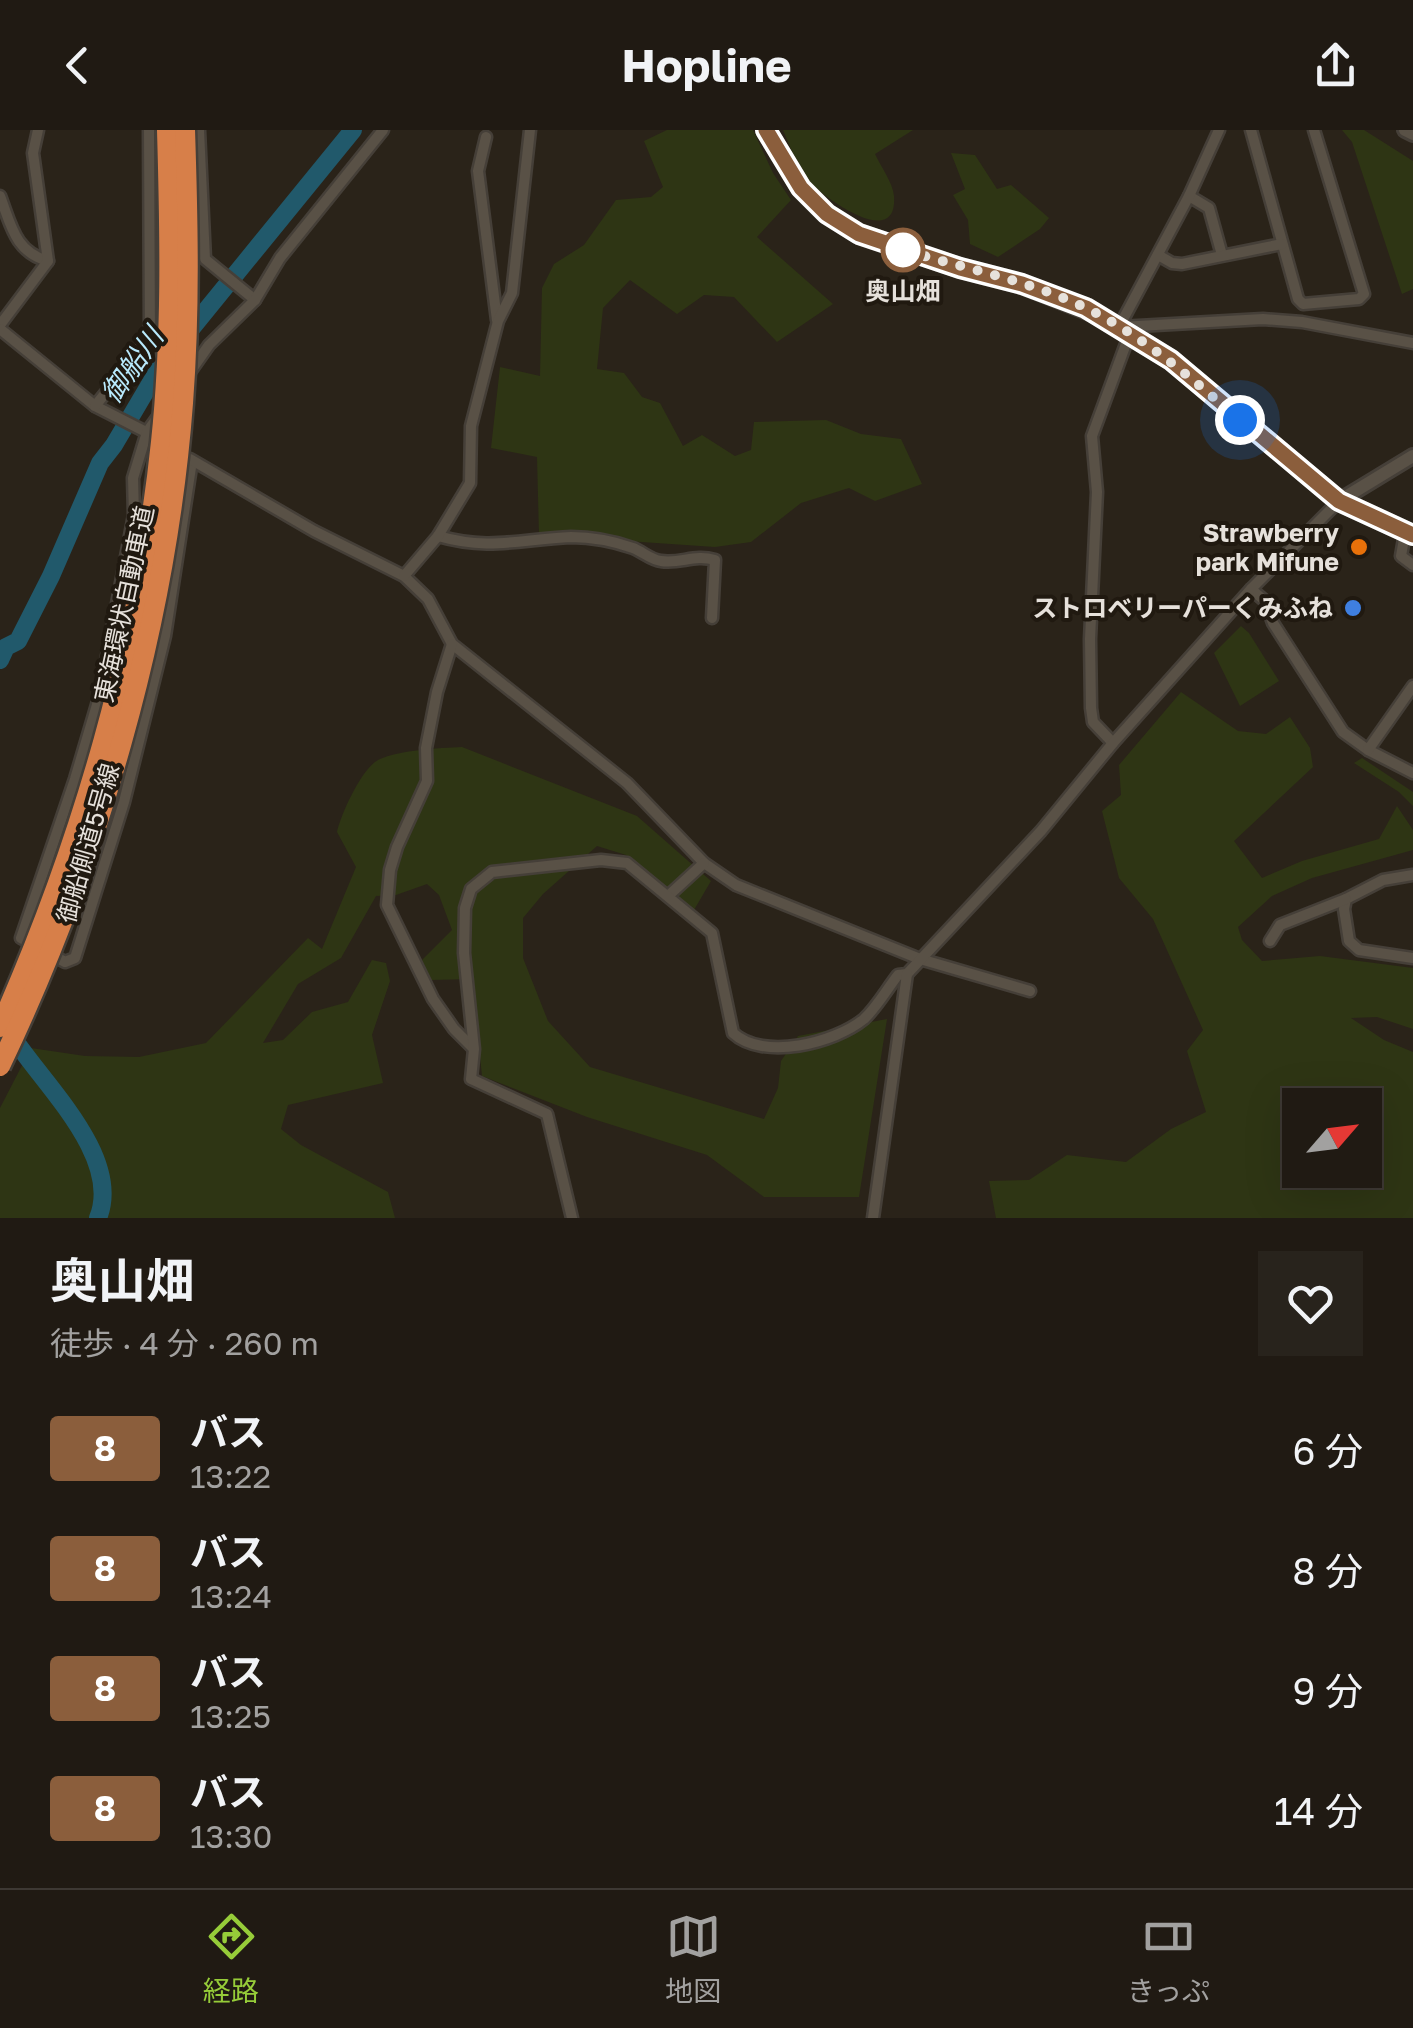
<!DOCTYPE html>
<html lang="ja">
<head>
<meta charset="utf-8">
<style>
	:root { --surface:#201a13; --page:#28231c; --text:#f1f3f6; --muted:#a2a1a0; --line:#3d3833; --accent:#96cc39 }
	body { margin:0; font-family:"Golos Text","Noto Sans JP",sans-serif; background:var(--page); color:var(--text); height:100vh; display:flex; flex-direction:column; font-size:38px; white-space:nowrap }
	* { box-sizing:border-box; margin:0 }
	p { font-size:32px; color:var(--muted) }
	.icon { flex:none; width:55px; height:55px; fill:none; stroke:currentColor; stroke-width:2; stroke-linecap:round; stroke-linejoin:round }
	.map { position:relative; height:1088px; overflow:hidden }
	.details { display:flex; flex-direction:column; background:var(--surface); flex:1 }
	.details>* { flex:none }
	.badge { padding:0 20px; border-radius:8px; font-size:35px; line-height:65px }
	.needle { width:65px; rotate:62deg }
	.tools { position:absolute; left:1282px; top:958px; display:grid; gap:20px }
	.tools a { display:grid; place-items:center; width:100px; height:100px; border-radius:0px; background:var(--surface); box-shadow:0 10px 40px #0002,0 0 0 2px var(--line); font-size:50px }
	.you { position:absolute; width:50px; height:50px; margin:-25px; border:8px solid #fff; border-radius:50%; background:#1a73e8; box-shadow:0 0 0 15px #1a73e833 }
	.map>.badge { position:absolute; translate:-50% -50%; box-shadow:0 0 0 5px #fff }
	.round { display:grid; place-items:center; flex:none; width:105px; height:105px; border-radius:0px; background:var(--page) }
	.head { display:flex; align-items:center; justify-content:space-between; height:170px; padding:0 50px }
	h1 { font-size:48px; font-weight:700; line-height:75px }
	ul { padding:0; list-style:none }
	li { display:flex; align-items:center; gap:30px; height:120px; padding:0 50px }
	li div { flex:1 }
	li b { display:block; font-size:38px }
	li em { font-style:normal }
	li .badge { min-width:110px; font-weight:700; text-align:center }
	header { display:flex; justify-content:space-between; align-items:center; height:130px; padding:0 50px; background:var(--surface); font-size:45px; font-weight:700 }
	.tabs { display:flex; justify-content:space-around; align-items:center; height:140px; border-top:2px solid var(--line); background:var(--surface); font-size:28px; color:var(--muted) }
	.tabs a { display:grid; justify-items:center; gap:5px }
	.tabs .on { color:var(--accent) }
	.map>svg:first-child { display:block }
	.green { fill:#2e3514; fill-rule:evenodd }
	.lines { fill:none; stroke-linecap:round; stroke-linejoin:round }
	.river { stroke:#21596b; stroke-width:18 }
	.minor-casing { stroke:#453f38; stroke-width:15 }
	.tertiary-casing { stroke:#453f38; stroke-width:18 }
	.primary-casing { stroke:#453f38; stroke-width:22 }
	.minor { stroke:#595146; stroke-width:10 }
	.tertiary { stroke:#595146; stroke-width:12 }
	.primary { stroke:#a56d48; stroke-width:18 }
	.motorway-bridge-casing { stroke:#453f38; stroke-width:25; stroke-linecap:butt }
	.motorway-bridge { stroke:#d77f49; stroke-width:20 }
	.line-casing { stroke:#fff; stroke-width:22 }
	.line { stroke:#8b5e3c; stroke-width:15 }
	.walk { stroke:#e6e1db; stroke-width:10; stroke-dasharray:0 18 }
	.stop-dot { fill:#fff; stroke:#8b5e3c; stroke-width:5 }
	.food-dot { fill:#e8710a; stroke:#201910; stroke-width:4 }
	.shop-dot { fill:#3f7fe0; stroke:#201910; stroke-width:4 }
	.labels { text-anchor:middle; stroke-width:8; stroke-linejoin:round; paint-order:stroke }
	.stop-label { font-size:25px; font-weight:bold; fill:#e6e1db; stroke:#201910 }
	.poi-label { font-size:25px; font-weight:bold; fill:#e6e1db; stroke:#201910; text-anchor:end }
	.street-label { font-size:25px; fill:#e6e1db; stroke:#201910 }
	.water-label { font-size:28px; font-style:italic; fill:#b9eafd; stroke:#201910 }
</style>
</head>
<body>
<header><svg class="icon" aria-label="back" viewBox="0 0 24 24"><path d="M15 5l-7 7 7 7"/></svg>Hopline<svg class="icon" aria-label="share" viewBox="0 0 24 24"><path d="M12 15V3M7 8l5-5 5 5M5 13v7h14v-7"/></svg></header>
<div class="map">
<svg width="1413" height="1088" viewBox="0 0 1413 1088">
	<rect width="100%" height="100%" fill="#2a2319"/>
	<!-- green -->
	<g class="green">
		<polygon points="667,0 753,0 773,43 791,70 757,107 833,174 777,212 734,167 704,165 677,184 630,150 603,178 597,239 624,243 642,267 660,273 683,316 702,305 735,326 751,320 754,292 826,290 861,304 901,309 922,354 875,371 849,358 801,373 751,412 715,417 539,405 537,327 491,318 500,237 540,246 542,158 554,134 584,115 616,70 651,67 663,57 644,11"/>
		<path d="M783,0H913L875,24C881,37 893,53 894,66C898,123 820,65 807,49C796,36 790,15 783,0Z"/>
		<polygon points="1342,0 1364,0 1413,31 1413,159 1402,164 1352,12"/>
		<polygon points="951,23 975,25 997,59 1011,55 1049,88 1040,99 998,127 970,114 968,90 953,65 965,59"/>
		<polygon points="1241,496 1249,503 1279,551 1240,576 1214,523"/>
		<path d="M1181,562L1238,601L1266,604L1290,587L1310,618L1313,637L1234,711L1262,748L1302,731L1379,709L1397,676L1413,700V720L1312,748L1272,766L1238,797L1242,810L1262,831L1320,826L1413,838V899L1377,887L1351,888L1384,910L1413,922V1088H996L989,1051L1029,1050L1067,1025L1126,1032L1171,999L1206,982L1187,921L1203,900L1153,789L1119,748L1102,681L1121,665L1119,635ZM1300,975H1365V1040H1300Z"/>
		<path d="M462,617L637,686L711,751L694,780L626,725L597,716L543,764L523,788V828L548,891L590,937L764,989L778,958L781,931L798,906L887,889L859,1067H764L707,1025L587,987L482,946L472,849L431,850L422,830L452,800L439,765L427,754L396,765L376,766L341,828L298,854L263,913L283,910L312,882L348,872L372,830L386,833L390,851L372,905L383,953L288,975L281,999L301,1015L388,1062L395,1088H0V978L31,918L85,926L139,927L206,913L308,808L322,819L356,737L337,702C341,684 360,643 375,632C392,620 441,618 462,617Z"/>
		<polygon points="1362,628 1413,662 1413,676 1399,662 1354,633"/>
	</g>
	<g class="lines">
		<!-- river -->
		<g class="river">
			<polyline points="0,530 6,517 18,511 51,446 100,333 114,315 160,237 353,0"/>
			<path d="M6,897C35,947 124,1024 98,1088"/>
		</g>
		<defs>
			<g id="minor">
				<polyline points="199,0 205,129 255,170"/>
				<polyline points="1251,0 1298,169 1303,174 1359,169 1364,164 1314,0"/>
				<polyline points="486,7 478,41 497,190"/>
				<path d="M0,66C11,95 15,122 48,131"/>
				<polyline points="1189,66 1209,78 1222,125"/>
				<polyline points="1158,125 1172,133 1182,134 1282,114"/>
				<polyline points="0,195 48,131 33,23 38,0"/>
				<polyline points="1119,197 1189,66 1219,0"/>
				<polyline points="1120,197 1263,189 1302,192 1413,213"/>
				<polyline points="0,199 95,276 150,304"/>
				<polyline points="190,242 209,215 255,170 280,128 383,0"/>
				<polyline points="95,276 150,208 149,0"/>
				<polyline points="160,284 147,302 133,348 134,385 99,568 75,649 21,808 65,832 75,828 124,672 165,506 192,331"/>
				<polyline points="190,329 314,401 404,446 428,469 452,514 627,653 704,733 736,755 920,829 1030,861"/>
				<polyline points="1405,403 1401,426 1413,435"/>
				<path d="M438,406C490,421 520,409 571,407C592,407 613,411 633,418C643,422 651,430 661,431C681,434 694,424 715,430L712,488"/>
				<polyline points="404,446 438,406 470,353 471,296 498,191 512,163 530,0"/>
				<polyline points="1251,459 1265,471 1273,493 1343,602 1368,620 1413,643"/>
				<polyline points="452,514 437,562 426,618 427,651 397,717 390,740 387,775 433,869 454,899 473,918"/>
				<polyline points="1113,613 1093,592 1091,578 1090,509 1097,362 1092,306 1130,203"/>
				<polyline points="1368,620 1413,556"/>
				<polyline points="1413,745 1383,750 1346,769 1344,779 1349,811 1359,820 1413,828"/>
				<polyline points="668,766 704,733"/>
				<polyline points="1270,811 1280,795 1346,769"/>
				<path d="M572,1088L547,984L471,949L474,919L464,823L465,778L471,759L492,742L601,730L627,733L712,803L733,903C763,931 835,913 864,889C877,877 887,859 898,845L907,844L1041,701L1113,613L1251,459L1339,371"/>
				<polyline points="873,1088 907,844"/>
			</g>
			<g id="tertiary">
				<polyline points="1405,0 1413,4"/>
				<polyline points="1339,371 1413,326"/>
			</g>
			<polyline id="primary" points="766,0 801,58 827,84 859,104 960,138 1022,154 1095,183 1171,230 1339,371 1413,405"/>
		</defs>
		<!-- minor casing -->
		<use href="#minor" class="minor-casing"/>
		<!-- tertiary casing -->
		<use href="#tertiary" class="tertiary-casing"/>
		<!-- primary casing -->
		<use href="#primary" class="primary-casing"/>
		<!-- minor -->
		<use href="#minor" class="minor"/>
		<!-- tertiary -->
		<use href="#tertiary" class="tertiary"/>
		<!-- primary -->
		<use href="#primary" class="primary"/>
		<defs>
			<g id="motorway-bridge">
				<path d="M0,897C82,713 140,513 161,312C172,208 170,104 167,0"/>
				<path d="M0,936C97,733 166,499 183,273C190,182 188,91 185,0"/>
			</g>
		</defs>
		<!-- motorway-bridge casing -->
		<use href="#motorway-bridge" class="motorway-bridge-casing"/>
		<!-- motorway-bridge -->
		<use href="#motorway-bridge" class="motorway-bridge"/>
	</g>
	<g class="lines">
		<defs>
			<polyline id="line" points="766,0 801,58 827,84 859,104 960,138 1022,154 1086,178 1171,230 1339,371 1413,405"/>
		</defs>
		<!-- line casing -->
		<use href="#line" class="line-casing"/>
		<!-- line -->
		<use href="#line" class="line"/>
		<!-- walk -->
		<path class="walk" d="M903,120L897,118C961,138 1030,150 1090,180C1147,209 1192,249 1240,290"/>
	</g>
	<!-- markers -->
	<circle class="stop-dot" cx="903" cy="120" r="20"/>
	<circle class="food-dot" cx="1359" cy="417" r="10"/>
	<circle class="shop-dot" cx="1353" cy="478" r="10"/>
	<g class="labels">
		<!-- stop labels -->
		<g class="stop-label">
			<text x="903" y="170">奥山畑</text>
		</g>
		<!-- poi labels -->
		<g class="poi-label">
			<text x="1339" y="412">Strawberry<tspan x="1339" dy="29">park Mifune</tspan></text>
			<text x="1333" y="487">ストロベリーパーくみふね</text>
		</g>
		<!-- street labels -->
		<g class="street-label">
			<text transform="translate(124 474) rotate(-78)" y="9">東海環状自動車道</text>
			<text transform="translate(88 713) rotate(-74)" y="9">御船側道5号線</text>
		</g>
		<!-- water labels -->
		<g class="water-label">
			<text transform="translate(132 235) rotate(-55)" y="10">御船川</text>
		</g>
	</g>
</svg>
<div class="tools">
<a><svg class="needle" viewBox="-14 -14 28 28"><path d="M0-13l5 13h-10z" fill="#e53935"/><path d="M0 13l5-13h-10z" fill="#a2a1a0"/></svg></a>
</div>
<div class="you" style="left:1240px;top:290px"></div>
</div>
<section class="details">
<div class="head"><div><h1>奥山畑</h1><p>徒歩 · 4 分 · 260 m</p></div><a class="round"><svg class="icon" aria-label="heart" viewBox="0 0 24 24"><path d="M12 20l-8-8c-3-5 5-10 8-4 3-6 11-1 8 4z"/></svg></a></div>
<ul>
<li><span class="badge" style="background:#8b5e3c;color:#fff">8</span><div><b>バス</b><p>13:22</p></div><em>6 分</em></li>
<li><span class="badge" style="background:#8b5e3c;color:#fff">8</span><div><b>バス</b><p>13:24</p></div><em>8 分</em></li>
<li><span class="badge" style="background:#8b5e3c;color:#fff">8</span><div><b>バス</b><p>13:25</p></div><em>9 分</em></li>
<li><span class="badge" style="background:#8b5e3c;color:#fff">8</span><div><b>バス</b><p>13:30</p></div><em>14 分</em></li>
</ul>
</section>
<nav class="tabs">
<a class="on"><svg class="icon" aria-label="directions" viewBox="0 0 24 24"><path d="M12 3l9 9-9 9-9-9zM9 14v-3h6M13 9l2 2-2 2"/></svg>経路</a>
<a><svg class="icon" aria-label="map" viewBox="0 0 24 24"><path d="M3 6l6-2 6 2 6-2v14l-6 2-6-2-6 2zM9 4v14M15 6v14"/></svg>地図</a>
<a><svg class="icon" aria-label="tickets" viewBox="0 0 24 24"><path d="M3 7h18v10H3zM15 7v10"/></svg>きっぷ</a>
</nav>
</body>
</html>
